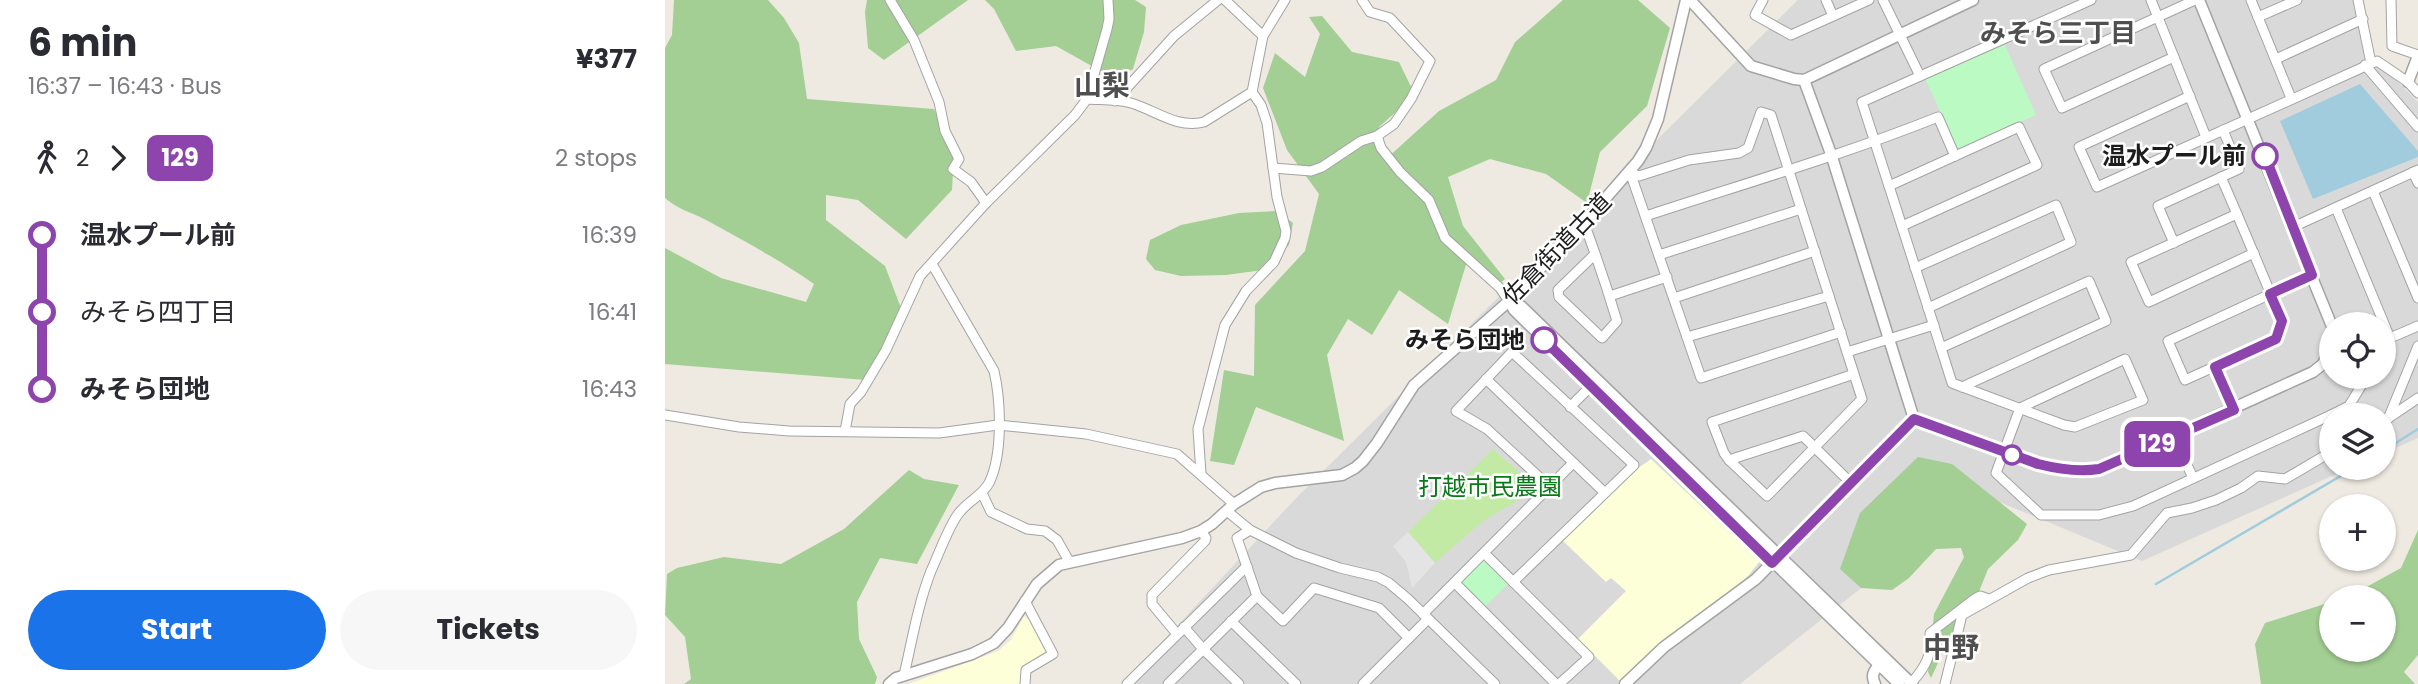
<!DOCTYPE html>
<html lang="en">
<head>
<meta charset="utf-8">
<style>
	:root { --surface:#fff; --page:#f7f7f7; --text:#2b2b33; --muted:#7c7c81; --accent:#1a73e8 }
	body { margin:0; font-family:Poppins,"Noto Sans JP",sans-serif; background:var(--page); color:var(--text); height:100vh; display:flex; flex-direction:column; font-size:26px; white-space:nowrap }
	* { box-sizing:border-box; margin:0 }
	p { font-size:23px; color:var(--muted) }
	.icon { flex:none; width:38px; height:38px; fill:none; stroke:currentColor; stroke-width:2; stroke-linecap:round; stroke-linejoin:round }
	.map { position:relative; flex:1; overflow:hidden }
	.details { display:flex; flex-direction:column; background:var(--surface); width:665px }
	.details>* { flex:none }
	.badge { padding:0 14px; border-radius:10px; font-size:24px; line-height:46px }
	.tools { position:absolute; left:1654px; top:312px; display:grid; gap:14px }
	.tools a { display:grid; place-items:center; width:77px; height:77px; border-radius:50%; background:var(--surface); box-shadow:0 2px 5px #0004; font-size:35px }
	.map>.badge { position:absolute; translate:-50% -50%; box-shadow:0 0 0 4px #fff }
	.legs { display:flex; align-items:center; gap:10px; height:77px; padding:0 28px; font-size:23px }
	.legs p { margin-inline-start:auto }
	.overview { display:flex; align-items:center; justify-content:space-between; height:119px; padding:0 28px }
	h1 { font-size:38px; font-weight:700; line-height:52px }
	.button { display:flex; gap:14px; margin-top:auto; padding:14px 28px }
	.button a { flex:1; height:80px; border-radius:42px; background:var(--accent); color:#fff; font-size:28px; font-weight:700; line-height:80px; text-align:center }
	.button a+a { background:var(--page); color:var(--text) }
	ul { padding:0 28px; list-style:none }
	li { display:flex; align-items:center; gap:24px; height:77px; font-size:26px }
	li i { display:grid; place-items:center; width:10px; height:100%; margin:0 9px; background:currentColor }
	li i::after { content:''; width:18px; height:18px; margin:-9px; border:5px solid; border-radius:50%; background:var(--surface) }
	li p { margin-inline-start:auto }
	li:first-child i { background:linear-gradient(#0000 50%,currentColor 0) }
	li:last-child i { background:linear-gradient(currentColor 50%,#0000 0) }
	main { display:flex; flex:1; min-height:0 }
	.map>svg:first-child { display:block }
	.residential { fill:#dad9d9; fill-rule:evenodd }
	.education { fill:#fdffd9 }
	.grass { fill:#c3eaa5 }
	.forest { fill:#a3ce94 }
	.park { fill:#bbfac3 }
	.parking { fill:#e4e4e4 }
	.water { fill:#a0ccdd }
	.lines { fill:none; stroke-linecap:round; stroke-linejoin:round }
	.stream { stroke:#a0ccdd; stroke-width:2.5 }
	.minor-casing { stroke:#a3a3a3; stroke-width:11 }
	.tertiary-casing { stroke:#a3a3a3; stroke-width:13 }
	.minor { stroke:#fff; stroke-width:9 }
	.tertiary { stroke:#fff; stroke-width:10 }
	.line-1-casing { stroke:#fff; stroke-width:16 }
	.line-1 { stroke:#8e44ad; stroke-width:10 }
	.stop-1-dot { fill:#fff; stroke:#8e44ad; stroke-width:3.5 }
	.labels { text-anchor:middle; stroke-width:5; stroke-linejoin:round; paint-order:stroke }
	.stop-label { font-size:24px; font-weight:bold; fill:#1c1c1c; stroke:#fff; text-anchor:end }
	.street-label { font-size:24px; fill:#1c1c1c; stroke:#fff }
	.park-label { font-size:24px; fill:#087b18; stroke:#fff }
	.neighbourhood-label { font-size:26px; font-weight:bold; fill:#4f4f4f; stroke:#fff }
	.quarter-label { font-size:28px; font-weight:bold; fill:#4f4f4f; stroke:#fff }
</style>
</head>
<body>
<main>
<section class="details">
<div class="overview"><div><h1>6 min</h1><p>16:37 – 16:43 · Bus</p></div><b>¥377</b></div>
<div class="legs"><svg class="icon" aria-label="walk" viewBox="0 0 24 24"><circle cx="13" cy="4" r="2"/><path d="M13 8l-2 6 4 7M11 14l-3 7M7 12l3-4h3l4 4"/></svg>2<svg class="icon" aria-label="forward" viewBox="0 0 24 24"><path d="M9 5l7 7-7 7"/></svg><b class="badge" style="background:#8e44ad;color:#fff">129</b><p>2 stops</p></div>
<ul>
<li><i style="color:#8e44ad"></i><b>温水プール前</b><p>16:39</p></li>
<li><i style="color:#8e44ad"></i><span>みそら四丁目</span><p>16:41</p></li>
<li><i style="color:#8e44ad"></i><b>みそら団地</b><p>16:43</p></li>
</ul>
<div class="button"><a>Start</a><a>Tickets</a></div>
</section>
<div class="map">
<svg width="1753" height="684" viewBox="0 0 1753 684">
	<rect width="100%" height="100%" fill="#eeeae1"/>
	<!-- residential -->
	<path class="residential" d="M1133,0H1697L1709,58L1753,102V438L1719,453L1718,415H1666V467H1687L1477,561L1315,494L1075,684H458L633,496ZM1666,324H1718V376H1666Z"/>
	<!-- education -->
	<g class="education">
		<polygon points="986,459 1095,561 1083,576 1045,609 997,642 955,681 913,639 961,591 946,578 941,582 897,540 962,476"/>
		<polygon points="359,616 364,620 382,655 357,668 356,684 244,684 333,651 346,640"/>
	</g>
	<!-- grass -->
	<polygon class="grass" points="828,449 873,489 818,521 770,563 743,532"/>
	<!-- forest -->
	<g class="forest">
		<path d="M9,0H103L119,18L134,43L142,99L269,109L289,153L287,190L241,239L193,200L161,195V220L220,266L236,308L201,380L0,364V248L56,278L141,302L149,284C115,260 79,241 43,221C25,211 17,212 0,198V48L7,35Z"/>
		<polygon points="202,0 303,0 219,60 203,48 200,12"/>
		<polygon points="320,0 470,0 481,7 479,32 468,69 450,79 391,46 351,51 329,9"/>
		<polygon points="898,0 973,0 1005,28 982,106 935,152 922,203 881,174 825,159 783,177 798,226 840,279 833,285 803,258 783,324 734,290 707,335 683,319 662,355 679,441 591,407 569,465 545,461 559,370 589,376 590,305 640,251 654,194 622,150 598,88 610,53 640,77 655,34 644,17 657,16 687,52 734,62 750,95 714,127 721,159 774,111 831,80 850,42"/>
		<polygon points="612,211 628,223 624,245 598,270 561,275 516,276 490,270 481,259 485,240 516,225 574,213"/>
		<polygon points="1253,457 1287,464 1362,524 1353,540 1323,569 1313,594 1292,622 1266,678 1263,672 1269,614 1299,557 1296,548 1271,549 1244,578 1227,590 1196,588 1175,569 1195,513"/>
		<polygon points="244,470 259,479 294,485 252,564 215,558 192,602 194,639 212,677 210,684 19,684 26,679 20,637 0,615 2,574 12,568 59,557 116,564 179,529"/>
		<polygon points="1753,530 1753,655 1739,672 1750,684 1596,684 1590,644 1600,623 1666,602 1666,649 1718,649 1718,597 1683,597 1736,568"/>
	</g>
	<!-- park -->
	<g class="park">
		<polygon points="1339,43 1371,115 1293,149 1260,79"/>
		<polygon points="819,558 844,583 818,608 794,583"/>
	</g>
	<!-- parking -->
	<polygon class="parking" points="743,532 770,563 747,588 741,562 728,546"/>
	<!-- water -->
	<polygon class="water" points="1695,84 1753,151 1753,157 1648,199 1615,121"/>
	<g class="lines">
		<!-- stream -->
		<g class="stream">
			<polyline points="1718,451 1753,429"/>
			<polyline points="1491,584 1691,467"/>
		</g>
		<defs>
			<g id="minor">
				<polyline points="225,0 249,40 274,102 280,131 294,159 288,169 306,182 321,203"/>
				<polyline points="560,0 598,36"/>
				<polyline points="1098,0 1090,15 1126,35 1204,0"/>
				<polyline points="1161,0 1168,16"/>
				<polyline points="1218,0 1255,76"/>
				<polyline points="1486,0 1541,137"/>
				<polyline points="1586,0 1626,98"/>
				<polyline points="1693,0 1706,63"/>
				<polyline points="1726,0 1727,46 1753,55"/>
				<polyline points="1593,17 1632,0"/>
				<polyline points="1509,57 1397,108 1379,69 1530,0"/>
				<polyline points="1611,59 1698,19"/>
				<polyline points="1700,65 1753,127"/>
				<polyline points="1525,96 1414,147 1432,187 1712,61 1743,82 1753,93"/>
				<path d="M422,99C437,100 452,99 466,103C490,110 512,129 539,122L587,92L598,36L620,0"/>
				<polyline points="450,101 509,36 553,0"/>
				<polyline points="712,136 716,148 735,172 764,200 780,238 835,288 844,301"/>
				<polyline points="608,168 646,171 657,167 696,141 712,136 729,124 746,99 765,61 725,18 705,12 697,0"/>
				<polyline points="965,172 974,176 1024,160 1074,153 1083,148 1096,112 1106,115 1197,399 1102,496 1064,460 1059,453 1047,422 1189,374"/>
				<polyline points="965,172 1036,378 1176,332"/>
				<polyline points="1748,172 1753,183"/>
				<path d="M1556,177C1577,225 1597,273 1617,321L1611,339L1520,380L1503,341L1647,275"/>
				<polyline points="1224,186 1354,127 1372,165 1237,226"/>
				<polyline points="1708,191 1753,298"/>
				<polyline points="1671,208 1725,338"/>
				<polyline points="1572,214 1466,262 1484,302 1589,253"/>
				<path d="M981,216C1078,184 1178,155 1273,117L1290,156"/>
				<path d="M919,223C931,255 942,288 952,321L937,338L894,297L893,290L930,254"/>
				<polyline points="1628,227 1753,170"/>
				<polyline points="1509,243 1493,206 1574,169 1558,130"/>
				<polyline points="994,255 1136,209"/>
				<polyline points="1250,268 1391,205 1406,242 1263,308"/>
				<polyline points="945,296 1002,277"/>
				<polyline points="1009,298 1150,251"/>
				<polyline points="1022,337 1164,296"/>
				<polyline points="1276,348 1287,383 1399,425 1410,427 1478,400 1460,359 1355,408 1331,473 1376,515 1434,515 1468,506 1666,415"/>
				<polyline points="1718,349 1725,338 1753,326"/>
				<polyline points="1182,352 1269,325"/>
				<polyline points="1550,367 1569,410"/>
				<polyline points="821,379 939,492"/>
				<polyline points="1297,387 1441,321 1424,281 1276,348 1197,102 1426,0"/>
				<polyline points="905,407 926,386"/>
				<polyline points="0,415 74,427 124,431 274,433 333,425 421,434 512,454 569,504"/>
				<polyline points="1666,415 1684,406 1702,376"/>
				<polyline points="1722,419 1753,398"/>
				<polyline points="1723,419 1753,346"/>
				<polyline points="180,431 185,404 196,392 221,350 255,276 321,203 410,115 422,99 442,29 444,19 443,0"/>
				<polyline points="1509,437 1528,478"/>
				<polyline points="1064,460 1138,436 1185,482"/>
				<polyline points="536,474 533,429 560,325 581,291 609,262 620,238 621,231 612,197 602,123 596,105 587,92"/>
				<polyline points="317,493 326,512 362,529 380,531 392,540 404,561"/>
				<polyline points="562,511 585,530 631,553 675,568 713,577 724,583 743,599 830,684"/>
				<polyline points="585,530 572,538 592,596 618,621 649,588 714,608 744,638"/>
				<polyline points="819,553 924,657 894,684"/>
				<polyline points="848,582 969,465 847,352 791,411 822,429 885,487"/>
				<polyline points="790,583 891,684"/>
				<polyline points="758,614 908,463"/>
				<polyline points="566,621 631,684"/>
				<polyline points="519,627 538,649 574,684"/>
				<polyline points="512,634 487,604 487,595 540,541 541,538 536,531"/>
				<path d="M239,675C247,641 253,604 266,571C273,556 284,525 294,513C303,501 317,496 324,483C338,455 336,401 329,371L267,264"/>
				<path d="M1246,683C1261,667 1267,655 1265,633L1308,600L1315,596L1324,599"/>
				<polyline points="360,684 361,670 388,654 360,601"/>
				<polyline points="462,684 582,566"/>
				<polyline points="503,684 592,596"/>
				<polyline points="698,684 763,619"/>
				<polyline points="1280,684 1297,615 1363,578 1384,570 1466,555 1502,513 1527,508 1551,500 1576,488 1593,476 1620,479 1666,452"/>
			</g>
			<g id="tertiary">
				<polyline points="1025,0 1086,66 1129,79 1139,80 1308,0"/>
				<polyline points="1534,0 1666,324"/>
				<polyline points="1139,80 1166,154 1249,419"/>
				<polyline points="1743,82 1753,56"/>
				<polyline points="844,301 856,306 1247,684"/>
				<polyline points="844,301 849,310 1234,684"/>
				<polyline points="1249,419 1373,464 1408,470 1434,469 1648,372 1658,364 1666,347"/>
				<polyline points="224,684 231,678 307,654 329,643 343,628 372,584 394,565 517,538 536,531 547,524 569,504 596,487 610,483 677,475 690,468 698,461 712,443 749,385 844,301 919,223 973,161 981,148 993,119 1021,0"/>
				<polyline points="960,684 999,647 1091,579 1249,419"/>
				<path d="M1210,684C1206,676 1208,672 1214,665"/>
			</g>
		</defs>
		<!-- minor casing -->
		<use href="#minor" class="minor-casing"/>
		<!-- tertiary casing -->
		<use href="#tertiary" class="tertiary-casing"/>
		<!-- minor -->
		<use href="#minor" class="minor"/>
		<!-- tertiary -->
		<use href="#tertiary" class="tertiary"/>
	</g>
	<g class="lines">
		<defs>
			<path id="line-1" d="M879,340L1107,563L1249,419L1373,464C1393,469 1414,472 1434,469L1569,410L1550,367L1611,339L1617,321L1605,294L1647,275L1600,156"/>
		</defs>
		<!-- line-1 casing -->
		<use href="#line-1" class="line-1-casing"/>
		<!-- line-1 -->
		<use href="#line-1" class="line-1"/>
	</g>
	<!-- markers -->
	<g class="stop-1-dot">
		<circle cx="1600" cy="156" r="12"/>
		<circle cx="879" cy="340" r="12"/>
		<circle cx="1347" cy="455" r="9"/>
	</g>
	<g class="labels">
		<!-- stop labels -->
		<g class="stop-label">
			<text x="1581" y="164">温水プール前</text>
			<text x="860" y="348">みそら団地</text>
		</g>
		<!-- street labels -->
		<g class="street-label">
			<text transform="translate(892 249) rotate(-46)" y="8">佐倉街道古道</text>
		</g>
		<!-- park labels -->
		<g class="park-label">
			<text x="825" y="495">打越市民農園</text>
		</g>
		<!-- neighbourhood labels -->
		<g class="neighbourhood-label">
			<text x="1393" y="42">みそら三丁目</text>
		</g>
		<!-- quarter labels -->
		<g class="quarter-label">
			<text x="437" y="95">山梨</text>
			<text x="1286" y="657">中野</text>
		</g>
	</g>
</svg>
<div class="tools">
<a><svg class="icon" aria-label="locate" viewBox="0 0 24 24"><circle cx="12" cy="12" r="6"/><path d="M12 2v4M12 18v4M2 12h4M18 12h4"/></svg></a>
<a><svg class="icon" aria-label="layers" viewBox="0 0 24 24"><path d="M12 4l9 5-9 5-9-5zM3 14l9 5 9-5"/></svg></a>
<a>+</a>
<a>−</a>
</div>
<b class="badge" style="left:1492px;top:444px;background:#8e44ad;color:#fff">129</b>
</div>
</main>
</body>
</html>
